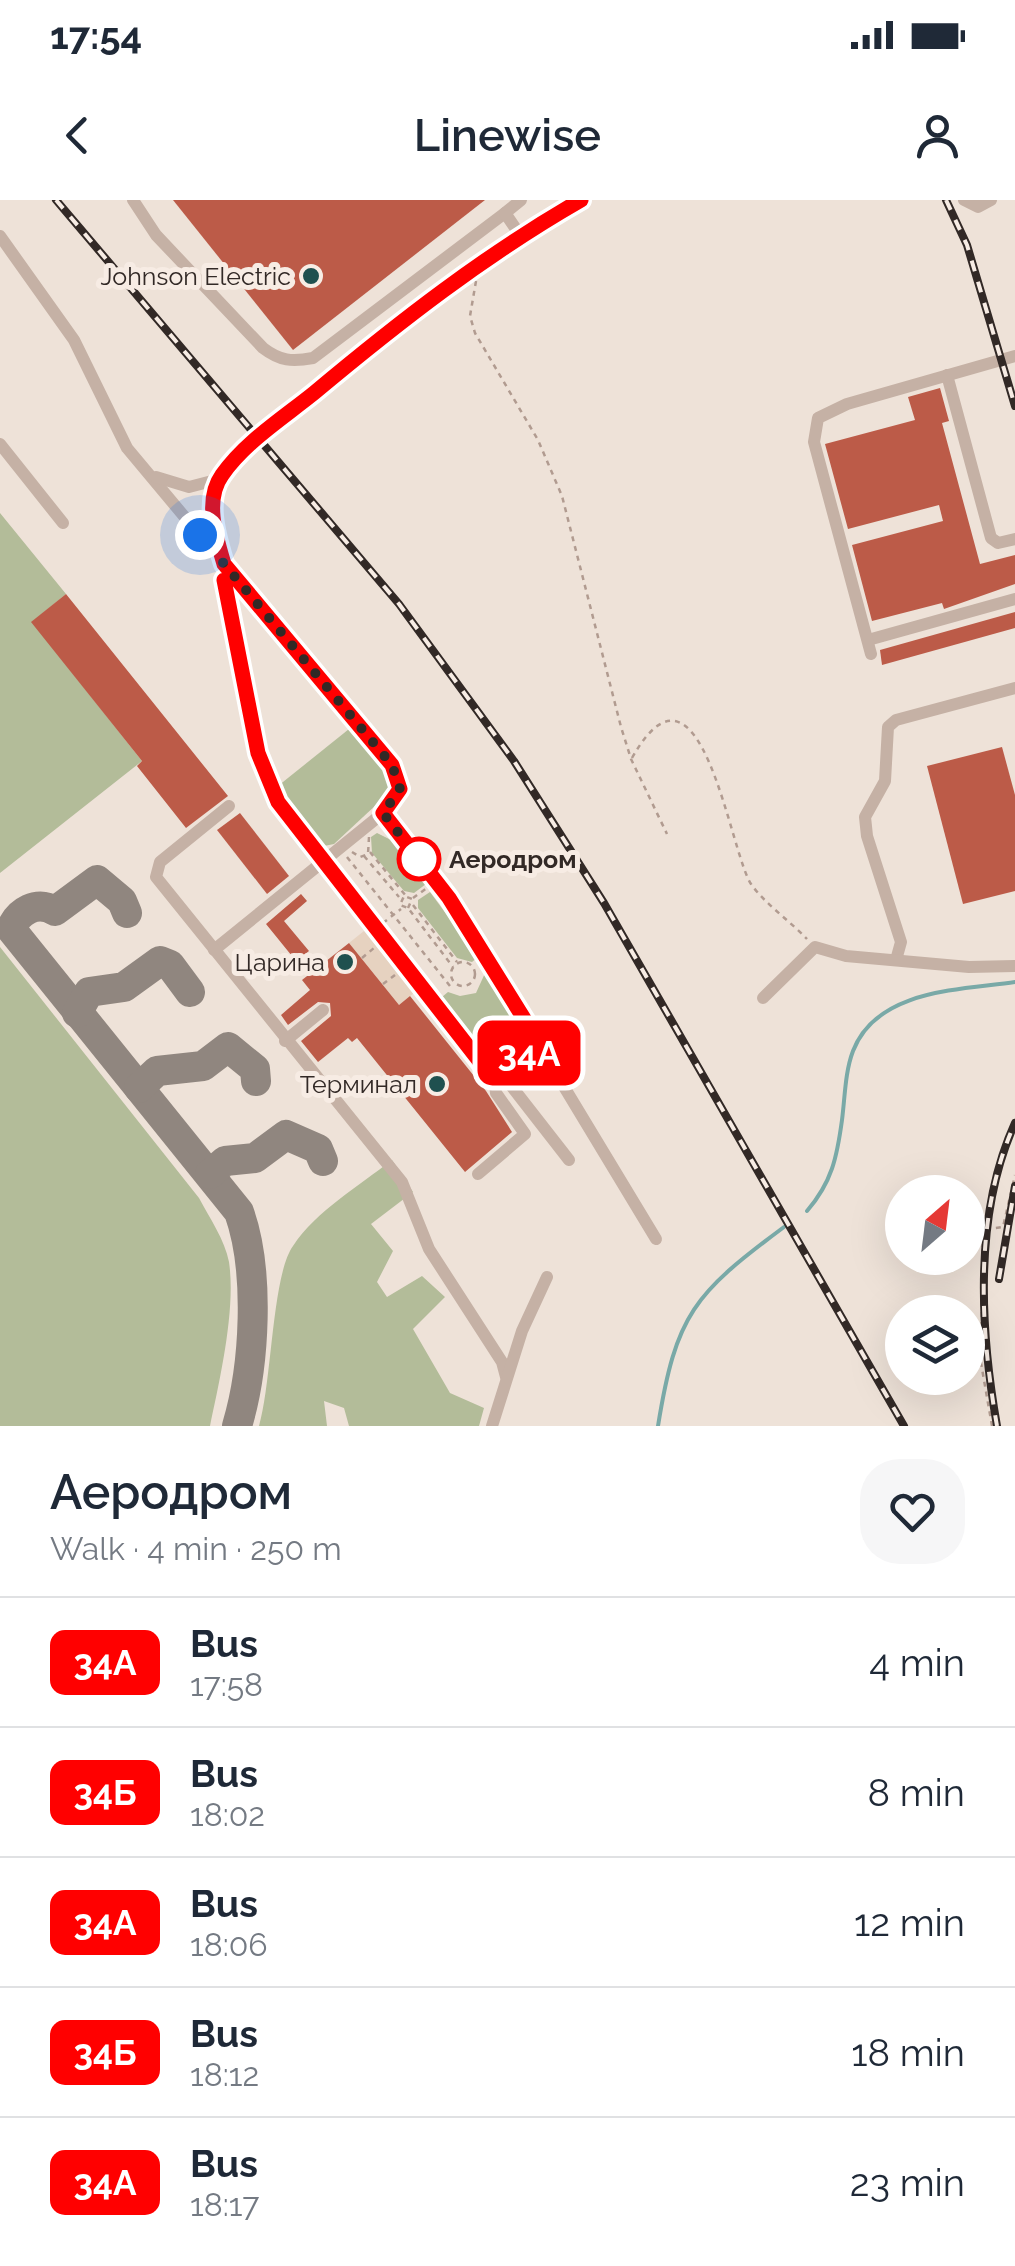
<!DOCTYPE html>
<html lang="en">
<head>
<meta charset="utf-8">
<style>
	:root { --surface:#fff; --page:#f6f6f7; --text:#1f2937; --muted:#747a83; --line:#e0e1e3 }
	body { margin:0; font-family:Raleway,sans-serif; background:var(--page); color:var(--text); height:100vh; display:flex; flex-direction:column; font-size:38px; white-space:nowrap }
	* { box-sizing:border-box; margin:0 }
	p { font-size:32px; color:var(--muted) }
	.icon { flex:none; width:55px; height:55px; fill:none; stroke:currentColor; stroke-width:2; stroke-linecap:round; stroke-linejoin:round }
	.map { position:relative; height:1226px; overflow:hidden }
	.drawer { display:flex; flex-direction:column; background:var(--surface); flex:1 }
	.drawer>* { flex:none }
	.badge { padding:0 20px; border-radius:15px; font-size:35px; line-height:65px }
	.needle { width:65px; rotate:28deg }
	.buttons { position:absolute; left:885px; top:975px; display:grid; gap:20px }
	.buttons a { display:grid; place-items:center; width:100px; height:100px; border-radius:50%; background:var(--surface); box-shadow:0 10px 40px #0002; font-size:50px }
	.you { position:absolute; width:50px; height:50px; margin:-25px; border:8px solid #fff; border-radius:50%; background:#1a73e8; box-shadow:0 0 0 15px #1a73e833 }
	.map>.badge { position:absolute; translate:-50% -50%; box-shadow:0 0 0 5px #fff }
	.round { display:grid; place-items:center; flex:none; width:105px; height:105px; border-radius:40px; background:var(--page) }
	.summary { display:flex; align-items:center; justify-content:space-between; height:170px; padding:0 50px }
	h1 { font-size:48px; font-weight:600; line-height:75px }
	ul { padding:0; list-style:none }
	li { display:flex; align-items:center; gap:30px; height:130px; padding:0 50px; border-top:2px solid var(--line) }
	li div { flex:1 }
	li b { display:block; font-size:38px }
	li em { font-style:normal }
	li .badge { min-width:110px; font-weight:700; text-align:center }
	.status { display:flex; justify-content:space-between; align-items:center; height:70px; padding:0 50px; background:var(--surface); direction:ltr }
	.status svg { height:28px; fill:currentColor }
	header { display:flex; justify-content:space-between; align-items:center; height:130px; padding:0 50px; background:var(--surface); font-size:45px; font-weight:600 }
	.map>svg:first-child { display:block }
	.green { fill:#b3bc99 }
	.plaza { fill:#e6d2c0 }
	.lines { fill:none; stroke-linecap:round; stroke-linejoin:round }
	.stream { stroke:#79a9a7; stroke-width:4 }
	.taxiway { stroke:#90867f; stroke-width:30 }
	.building { fill:#bc5b48 }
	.path { stroke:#b19b90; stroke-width:2.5; stroke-dasharray:5 5; stroke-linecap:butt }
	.minor { stroke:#c5b1a5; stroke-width:12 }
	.rail-casing { stroke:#322926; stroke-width:8 }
	.rail { stroke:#f7ece4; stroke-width:4; stroke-dasharray:11; stroke-linecap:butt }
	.line-casing { stroke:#fff; stroke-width:22 }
	.line { stroke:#f00; stroke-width:15 }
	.walk { stroke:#322926; stroke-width:10; stroke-dasharray:0 18 }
	.poi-dot { fill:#1f504f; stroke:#f7ece4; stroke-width:4 }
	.stop-dot { fill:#fff; stroke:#f00; stroke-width:5 }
	.labels { text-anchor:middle; stroke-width:10; stroke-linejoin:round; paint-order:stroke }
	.poi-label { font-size:25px; fill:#322926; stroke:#f7ece4; text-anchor:end }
	.stop-label { font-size:25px; font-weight:bold; fill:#322926; stroke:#f7ece4; text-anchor:start }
</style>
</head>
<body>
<div class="status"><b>17:54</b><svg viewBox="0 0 49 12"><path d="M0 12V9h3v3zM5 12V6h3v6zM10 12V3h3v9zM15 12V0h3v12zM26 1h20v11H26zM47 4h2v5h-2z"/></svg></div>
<header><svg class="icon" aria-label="back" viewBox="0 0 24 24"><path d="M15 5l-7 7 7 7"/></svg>Linewise<svg class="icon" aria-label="person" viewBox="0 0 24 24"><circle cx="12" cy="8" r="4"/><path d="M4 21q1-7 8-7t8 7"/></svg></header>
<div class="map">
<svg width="1015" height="1226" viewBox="0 0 1015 1226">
	<rect width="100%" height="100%" fill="#eee2d8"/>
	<!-- green -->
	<g class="green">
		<polygon points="0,313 66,394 32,422 142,561 0,673"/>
		<polygon points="354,525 386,563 391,591 334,644 324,646 278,586"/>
		<polygon points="377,633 391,640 426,684 414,693 404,691 372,653 371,637"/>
		<polygon points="430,692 478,757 472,762 457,758 418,708 418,700"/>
		<path d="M0,747L199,998C209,1017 225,1040 229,1062C236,1109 220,1179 210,1226H0Z"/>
		<path d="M486,771L521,827V846C493,879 459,817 442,797L448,792L460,796L476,793Z"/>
		<path d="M392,960L413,992L371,1024L393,1051L377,1082L387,1097L422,1076L445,1097L413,1129L450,1193L484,1208L479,1226H349L344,1208L324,1201L327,1226H259C272,1182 272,1075 293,1046C316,1011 359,986 392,960Z"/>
	</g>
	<!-- plaza -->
	<polygon class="plaza" points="364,731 414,793 399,805 349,743"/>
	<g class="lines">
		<!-- stream -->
		<g class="stream">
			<path d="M807,1011C832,982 837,957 842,920C845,897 845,872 853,851C877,789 960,790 1015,782"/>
			<path d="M658,1226C676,1114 694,1094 784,1027"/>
		</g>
		<!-- taxiway -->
		<g class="taxiway">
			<path d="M127,713L122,701L97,680L55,711C37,700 18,711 11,729L239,1012C260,1071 255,1166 237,1226"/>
			<polyline points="77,813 89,792 124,787 160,761 170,765 190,792"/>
			<polyline points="139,888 157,871 203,866 228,847 255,869 256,881"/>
			<polyline points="210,974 225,961 255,958 286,935 318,949 323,961"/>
		</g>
	</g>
	<!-- building -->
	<g class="building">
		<polygon points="173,0 485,0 293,150"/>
		<polygon points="940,188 949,221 942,223 980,364 1015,355 1015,384 944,409 942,403 872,421 852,345 943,321 939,305 848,329 825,244 915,220 908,197"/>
		<polygon points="66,394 228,596 186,628 137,566 142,561 31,422"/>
		<polygon points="1015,412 1015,428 882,465 880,450"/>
		<polygon points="1002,547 1015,595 1015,691 963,704 927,566"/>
		<polygon points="240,613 289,676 267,694 217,630"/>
		<polygon points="301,694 307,701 284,721 309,751 296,761 266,724"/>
		<polygon points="349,743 399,805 410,796 486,891 512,932 465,972 357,838 352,842 348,838 318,862 301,841 331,816 330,803 318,802 288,825 281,815 310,790 302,780"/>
	</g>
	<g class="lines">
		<!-- path -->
		<g class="path">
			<polyline points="476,81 470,116 475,133 538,240 562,296 621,527 631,559 667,634"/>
			<path d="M632,558C701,435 730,653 751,684C765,704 790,721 807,739"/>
			<polyline points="352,652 360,657 368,654 369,637"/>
			<polyline points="370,652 406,696"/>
			<polyline points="364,656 399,697"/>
			<polyline points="347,657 450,786"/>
			<polyline points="413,698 427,688"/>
			<polyline points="413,705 457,762"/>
			<polyline points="408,708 412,699 404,696 400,705 408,708 453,767"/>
			<polyline points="383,723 401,709"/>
			<polyline points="362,758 374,748"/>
			<circle cx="463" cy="774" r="12"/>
			<polyline points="383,784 395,775"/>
			<polyline points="992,1226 981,1163 983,1030 1003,1027 1015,975"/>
		</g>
		<!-- minor -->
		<g class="minor">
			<path d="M133,0L156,35L263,148C280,161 292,162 313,158L505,13"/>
			<polyline points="964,0 978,7 991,0"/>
			<polyline points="520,35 505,13 521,0"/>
			<path d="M0,36L74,140L127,248L392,565C405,586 399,597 383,613L214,750"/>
			<polyline points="947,175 991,338 998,343 1015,339"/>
			<polyline points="0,244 63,323"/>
			<polyline points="156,277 189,287 216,280 260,236 426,102 520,35 581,0"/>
			<path d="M221,277L214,326L266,578L294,626L484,867L494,875C510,874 534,853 537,837L449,698L383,613"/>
			<polyline points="868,440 1015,399"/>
			<polyline points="871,454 814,242 818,218 847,204 1015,156"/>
			<polyline points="229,606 160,662 156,677 402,982 429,1049 502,1162 506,1177"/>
			<polyline points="896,760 901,742 867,636 865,617 885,581 888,527 896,520 1015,488"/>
			<polyline points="763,798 815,747 846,756 969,767 1015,766"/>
			<polyline points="285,841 323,810"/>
			<polyline points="537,842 656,1039"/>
			<polyline points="502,874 569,960"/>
			<polyline points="478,974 525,934 496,893 494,875"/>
			<polyline points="492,1226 522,1131 547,1077"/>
		</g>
		<defs>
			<g id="rail">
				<polyline points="56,0 399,404 514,561 604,703 904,1226"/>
				<polyline points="946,0 967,45 1015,206"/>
				<polyline points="999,1079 1015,986"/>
				<path d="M997,1226C980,1129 973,1015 1015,923"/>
			</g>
		</defs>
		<!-- rail casing -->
		<use href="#rail" class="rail-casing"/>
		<!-- rail -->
		<use href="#rail" class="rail"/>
	</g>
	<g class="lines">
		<defs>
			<path id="line" d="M224,380L258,553L278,602L484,867L494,875C510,874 534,853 536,838L449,698L383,613L400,589L392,565L224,364C216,337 204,300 222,275C245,242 283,218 314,193C399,122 485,55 581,0"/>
		</defs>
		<!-- line casing -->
		<use href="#line" class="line-casing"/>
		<!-- line -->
		<use href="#line" class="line"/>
		<!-- walk -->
		<polyline class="walk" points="200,335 392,565 400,589 383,613 422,663 419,659"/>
	</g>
	<!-- markers -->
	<g class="poi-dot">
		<circle cx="311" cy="76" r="10"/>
		<circle cx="345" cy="762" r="10"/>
		<circle cx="437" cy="884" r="10"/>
	</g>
	<circle class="stop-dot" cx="419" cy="659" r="20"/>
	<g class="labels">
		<!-- poi labels -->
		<g class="poi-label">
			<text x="291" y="85">Johnson Electric</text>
			<text x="325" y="771">Царина</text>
			<text x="417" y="893">Терминал</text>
		</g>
		<!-- stop labels -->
		<g class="stop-label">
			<text x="449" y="668">Аеродром</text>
		</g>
	</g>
</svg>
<div class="buttons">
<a><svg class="needle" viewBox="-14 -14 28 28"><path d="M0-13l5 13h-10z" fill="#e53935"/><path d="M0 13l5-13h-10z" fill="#747a83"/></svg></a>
<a><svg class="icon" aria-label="layers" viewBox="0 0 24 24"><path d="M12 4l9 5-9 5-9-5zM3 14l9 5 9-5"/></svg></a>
</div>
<div class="you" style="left:200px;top:335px"></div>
<b class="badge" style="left:529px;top:853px;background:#f00;color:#fff">34А</b>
</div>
<section class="drawer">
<div class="summary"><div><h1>Аеродром</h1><p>Walk · 4 min · 250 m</p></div><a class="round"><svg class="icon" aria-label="heart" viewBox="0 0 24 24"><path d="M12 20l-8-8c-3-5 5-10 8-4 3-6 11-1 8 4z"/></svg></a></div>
<ul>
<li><span class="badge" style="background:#f00;color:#fff">34А</span><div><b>Bus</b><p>17:58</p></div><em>4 min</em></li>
<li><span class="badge" style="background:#f00;color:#fff">34Б</span><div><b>Bus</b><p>18:02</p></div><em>8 min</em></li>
<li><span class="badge" style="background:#f00;color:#fff">34А</span><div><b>Bus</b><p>18:06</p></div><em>12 min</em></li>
<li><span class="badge" style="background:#f00;color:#fff">34Б</span><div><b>Bus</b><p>18:12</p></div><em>18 min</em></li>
<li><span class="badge" style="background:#f00;color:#fff">34А</span><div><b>Bus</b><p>18:17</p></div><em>23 min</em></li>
</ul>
</section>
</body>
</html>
